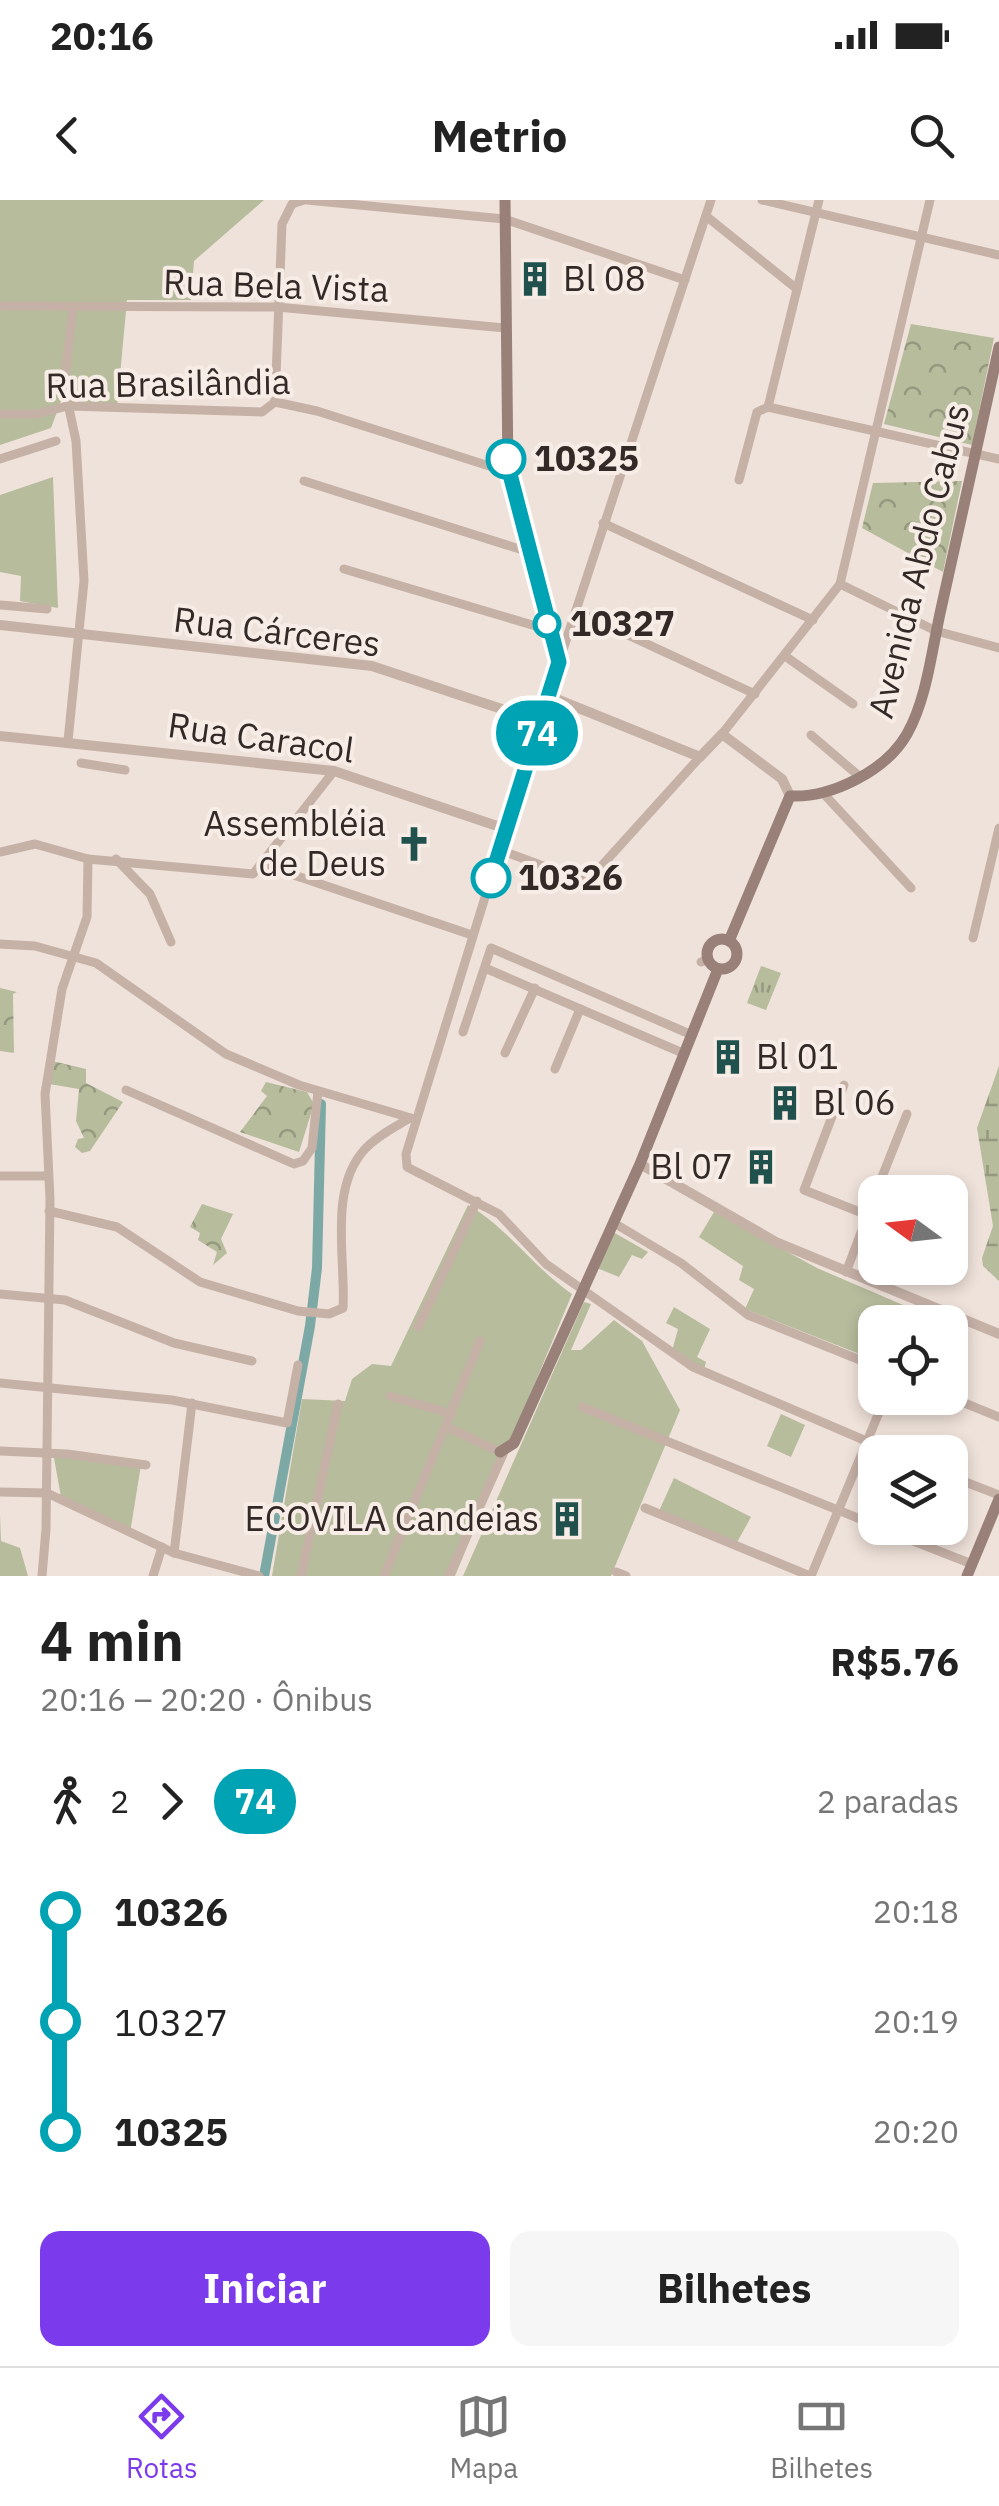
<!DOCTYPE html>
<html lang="pt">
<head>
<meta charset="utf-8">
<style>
	:root { --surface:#fff; --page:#f6f6f6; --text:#222; --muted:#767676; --line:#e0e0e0; --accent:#7c3aed }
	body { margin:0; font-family:"IBM Plex Sans",sans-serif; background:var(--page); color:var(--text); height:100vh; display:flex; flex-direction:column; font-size:38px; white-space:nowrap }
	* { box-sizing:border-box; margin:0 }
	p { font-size:32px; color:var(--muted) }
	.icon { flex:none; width:55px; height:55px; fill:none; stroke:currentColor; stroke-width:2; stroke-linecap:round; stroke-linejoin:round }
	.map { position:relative; height:1376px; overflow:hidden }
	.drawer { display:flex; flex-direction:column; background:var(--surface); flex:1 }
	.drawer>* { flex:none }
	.badge { padding:0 20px; border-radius:32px; font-size:35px; line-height:65px }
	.needle { width:65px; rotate:285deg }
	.tools { position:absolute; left:858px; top:975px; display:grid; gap:20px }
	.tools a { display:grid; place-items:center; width:110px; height:110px; border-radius:20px; background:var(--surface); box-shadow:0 5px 15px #0003; font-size:50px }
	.map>.badge { position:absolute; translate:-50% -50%; box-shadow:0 0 0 5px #fff }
	.legs { display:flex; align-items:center; gap:15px; height:110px; padding:0 40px; font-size:32px }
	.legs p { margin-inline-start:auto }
	.overview { display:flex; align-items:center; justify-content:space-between; height:170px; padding:0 40px }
	h1 { font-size:55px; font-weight:700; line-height:75px }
	.button { display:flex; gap:20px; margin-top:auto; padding:20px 40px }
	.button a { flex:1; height:115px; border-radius:20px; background:var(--accent); color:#fff; font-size:40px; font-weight:700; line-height:115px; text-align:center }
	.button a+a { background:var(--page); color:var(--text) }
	ul { padding:0 40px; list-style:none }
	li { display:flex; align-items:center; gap:35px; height:110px; font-size:38px }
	li i { display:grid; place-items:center; width:15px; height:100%; margin:0 12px; background:currentColor }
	li i::after { content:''; width:25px; height:25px; margin:-12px; border:8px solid; border-radius:50%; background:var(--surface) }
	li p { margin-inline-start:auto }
	li:first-child i { background:linear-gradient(#0000 50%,currentColor 0) }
	li:last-child i { background:linear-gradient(currentColor 50%,#0000 0) }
	.status { display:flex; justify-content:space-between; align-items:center; height:70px; padding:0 50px; background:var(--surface); direction:ltr }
	.status svg { height:28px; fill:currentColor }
	header { display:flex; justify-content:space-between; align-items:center; height:130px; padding:0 40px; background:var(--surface); font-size:45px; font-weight:700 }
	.tab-bar { display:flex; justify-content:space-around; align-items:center; height:140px; border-top:2px solid var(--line); background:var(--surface); font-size:28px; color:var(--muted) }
	.tab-bar a { display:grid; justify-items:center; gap:5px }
	.tab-bar .active { color:var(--accent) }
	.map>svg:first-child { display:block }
	.grass { fill:#b6bc9c }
	.forest { fill:url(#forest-crowns) }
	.wetland { fill:url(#wetland-marsh) }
	.park { fill:url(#park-tufts) }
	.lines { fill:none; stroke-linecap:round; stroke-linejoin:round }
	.canal { stroke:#7ca9a5; stroke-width:10 }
	.minor { stroke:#c6b1a7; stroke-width:9 }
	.tertiary { stroke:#c6b1a7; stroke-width:10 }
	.secondary { stroke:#998079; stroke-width:11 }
	.line-1-casing { stroke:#fff; stroke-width:22 }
	.line-1 { stroke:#00a3b4; stroke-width:15 }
	.stop-1-dot { fill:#fff; stroke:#00a3b4; stroke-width:5 }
	.labels { text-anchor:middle; stroke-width:8; stroke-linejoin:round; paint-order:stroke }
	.poi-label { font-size:35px; fill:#332927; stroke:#f7ede6; text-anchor:start }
	.street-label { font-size:35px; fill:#332927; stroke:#f7ede6 }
	.stop-label { font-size:35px; font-weight:bold; fill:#332927; stroke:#f7ede6; text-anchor:start }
</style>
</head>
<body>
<div class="status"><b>20:16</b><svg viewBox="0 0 49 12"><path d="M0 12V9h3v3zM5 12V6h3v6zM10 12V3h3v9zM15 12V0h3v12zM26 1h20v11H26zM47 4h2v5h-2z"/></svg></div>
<header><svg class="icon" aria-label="back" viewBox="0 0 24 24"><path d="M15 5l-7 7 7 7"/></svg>Metrio<svg class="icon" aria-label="search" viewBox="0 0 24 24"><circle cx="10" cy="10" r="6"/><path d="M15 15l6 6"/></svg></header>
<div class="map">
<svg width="999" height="1376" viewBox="0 0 999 1376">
	<defs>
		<pattern id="forest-crowns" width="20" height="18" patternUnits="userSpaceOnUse" patternTransform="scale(2.5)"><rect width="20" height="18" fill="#b6bc9c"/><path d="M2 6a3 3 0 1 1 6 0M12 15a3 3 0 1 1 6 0" fill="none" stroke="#95997f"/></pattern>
		<pattern id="wetland-marsh" width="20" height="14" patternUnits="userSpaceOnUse" patternTransform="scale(2.5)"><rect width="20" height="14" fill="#b6bc9c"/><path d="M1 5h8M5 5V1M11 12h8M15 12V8" fill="none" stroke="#95997f"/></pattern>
		<pattern id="park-tufts" width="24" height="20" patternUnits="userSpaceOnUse" patternTransform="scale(2.5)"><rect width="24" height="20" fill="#b6bc9c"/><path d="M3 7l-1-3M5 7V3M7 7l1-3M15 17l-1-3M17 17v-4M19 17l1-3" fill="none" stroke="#95997f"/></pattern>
	</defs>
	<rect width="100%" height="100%" fill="#efe2da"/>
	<!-- grass -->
	<g class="grass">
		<polygon points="0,0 264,0 194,61 191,100 127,100 117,208 61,201 51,228 0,245"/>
		<polygon points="53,277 58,408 20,401 21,376 0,372 0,295"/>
		<path d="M468,1005C507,1027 534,1068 572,1094L455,1376H272L302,1199L345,1201L352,1179L372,1164L391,1166Z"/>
		<polygon points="714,1012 817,1068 917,1111 912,1122 875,1122 875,1160 745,1109 754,1089 739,1080 743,1066 699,1037"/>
		<polygon points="613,1032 648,1052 642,1059 632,1055 619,1077 597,1068"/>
		<polygon points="584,1102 591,1104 571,1150 581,1150 614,1120 642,1141 680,1210 611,1376 463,1376"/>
		<polygon points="674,1107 710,1129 697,1157 706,1162 704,1170 672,1151 678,1129 666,1123"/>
		<polygon points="781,1214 805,1225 791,1257 767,1246"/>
		<polygon points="63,1256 141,1265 130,1333 61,1297 54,1258"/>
		<polygon points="674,1278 751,1317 736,1344 659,1311"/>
		<polygon points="0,1315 1,1341 20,1348 28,1376 0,1376"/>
	</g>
	<!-- forest -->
	<g class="forest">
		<polygon points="911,124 994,138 972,245 884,224"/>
		<polygon points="962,281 943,372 862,328 873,283"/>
		<polygon points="0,788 17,792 13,794 14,853 0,851"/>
		<polygon points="52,861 86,869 86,883 123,902 90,951 82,953 75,947 78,939 84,938 76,921 79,889 49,884"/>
		<polygon points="266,882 307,892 314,904 299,952 240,932 267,896 261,891"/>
		<polygon points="202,1004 233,1014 221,1039 227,1053 213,1065 217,1052 198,1040 200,1033 190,1027"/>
	</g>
	<!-- wetland -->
	<polygon class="wetland" points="999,866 999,1081 983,1066 982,1058 993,1026 977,928"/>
	<!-- park -->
	<polygon class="park" points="761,766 781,773 766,810 747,803"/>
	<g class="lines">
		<!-- canal -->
		<polyline class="canal" points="264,1376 310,1126 317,1068 321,904"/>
		<!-- minor -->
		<g class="minor">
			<polyline points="307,0 504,19 685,80"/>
			<polyline points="762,0 999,55"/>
			<polyline points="706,16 797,89"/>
			<polyline points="0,106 277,107 505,128"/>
			<polyline points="275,202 282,24 292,4 304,0"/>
			<polyline points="768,207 819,0"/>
			<polyline points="0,214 36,214 68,206 262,212 275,202 317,211 508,272"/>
			<polyline points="0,259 56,241"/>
			<polyline points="739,280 757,212 768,207 999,259"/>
			<polyline points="304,281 529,352"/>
			<polyline points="603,323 813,420"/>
			<polyline points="344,369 549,430"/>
			<polyline points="840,384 936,431 999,448"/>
			<polyline points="0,405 47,409"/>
			<polyline points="576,411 755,494"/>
			<polyline points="785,456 853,504"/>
			<polyline points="559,462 711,0"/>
			<polyline points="722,534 840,384 930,0"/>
			<polyline points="811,535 859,576"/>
			<polyline points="68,541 84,381 76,241 64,185 73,108"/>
			<polyline points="81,563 125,570"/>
			<polyline points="823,593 911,688"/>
			<polyline points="506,629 406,954 407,967 499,1014 546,1064 693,1167 892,1252"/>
			<polyline points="500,650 587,682 700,557"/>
			<polyline points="0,652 35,644 88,659 253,674 334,571"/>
			<polyline points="116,659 150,694 171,742"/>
			<polyline points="264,665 472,735"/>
			<polyline points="973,738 999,628"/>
			<polyline points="0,744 35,746 96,763 226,854 299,885 411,918"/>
			<polyline points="701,762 709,759"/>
			<polyline points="485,768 685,854"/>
			<polyline points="463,832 491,748 692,835"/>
			<polyline points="505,853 535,788"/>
			<polyline points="555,869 580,809"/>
			<polyline points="844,885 804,990 875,1018"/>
			<polyline points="126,890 294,964 303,961 312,948 318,891"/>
			<polyline points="0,976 46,976"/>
			<polyline points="876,992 907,914"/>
			<path d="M49,1011L117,1027L200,1082L298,1111L329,1114L343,1108C346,1059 328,989 365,949C377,936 395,927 410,918"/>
			<polyline points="614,1023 681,1063 748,1115 875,1166"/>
			<polyline points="846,1072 875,996"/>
			<polyline points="0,1094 65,1100 174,1143 252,1161"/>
			<polyline points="917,1122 925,1104"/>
			<polyline points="418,1127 477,1001"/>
			<polyline points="0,1183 172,1200 287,1223 298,1165"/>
			<polyline points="390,1196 452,1214"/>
			<polyline points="950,1197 999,1217"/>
			<polyline points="582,1207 875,1325"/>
			<polyline points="447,1227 500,1252"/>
			<polyline points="0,1251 67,1254 146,1265"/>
			<polyline points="950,1276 999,1295"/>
			<polyline points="0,1292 47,1293 174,1353 259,1376"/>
			<polyline points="645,1308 810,1376"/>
			<polyline points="880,1328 972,1364"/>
			<polyline points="174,1353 192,1203"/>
			<polyline points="616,1372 626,1376"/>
			<polyline points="42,1376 46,1329 50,999 45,894 62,789 87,717 88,659"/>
			<polyline points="153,1376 162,1347"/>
			<polyline points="301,1376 338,1204"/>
			<polyline points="384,1376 480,1141"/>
			<polyline points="449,1376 504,1252"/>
			<polyline points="811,1376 885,1198"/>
		</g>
		<!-- tertiary -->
		<g class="tertiary">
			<polyline points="0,425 372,466 541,522"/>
			<polyline points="549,496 700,557 722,534 782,579 790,596"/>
			<polyline points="0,536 334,571 506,629 559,462"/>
			<polyline points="640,964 776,1042 999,1134"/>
		</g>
		<!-- secondary -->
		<g class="secondary">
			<polyline points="505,0 508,272 559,462"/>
			<circle cx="722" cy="754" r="15"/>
			<path d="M729,741L790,596C831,598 886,571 907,534C927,499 932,448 941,409C960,322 980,235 999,147"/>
			<polyline points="500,1252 514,1243 640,964 718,769"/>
			<polyline points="967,1376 999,1299"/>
		</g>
	</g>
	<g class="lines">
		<defs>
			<polyline id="line-1" points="491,678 559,462 506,259"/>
		</defs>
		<!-- line-1 casing -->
		<use href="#line-1" class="line-1-casing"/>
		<!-- line-1 -->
		<use href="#line-1" class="line-1"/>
	</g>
	<!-- icons -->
	<defs>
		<symbol id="building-bare" viewBox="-9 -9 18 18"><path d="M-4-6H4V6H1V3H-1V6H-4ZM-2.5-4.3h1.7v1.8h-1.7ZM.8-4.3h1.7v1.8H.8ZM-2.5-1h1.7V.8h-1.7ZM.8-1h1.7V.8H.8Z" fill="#20514d" stroke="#f7ede6" stroke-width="2.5" paint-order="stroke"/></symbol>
		<symbol id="church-bare" viewBox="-9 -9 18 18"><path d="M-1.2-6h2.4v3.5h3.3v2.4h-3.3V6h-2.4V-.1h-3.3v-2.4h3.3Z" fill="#20514d" stroke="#f7ede6" stroke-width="2.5" paint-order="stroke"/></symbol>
	</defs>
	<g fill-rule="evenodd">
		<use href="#building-bare" x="510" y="54" width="50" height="50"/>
		<use href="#church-bare" x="389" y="619" width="50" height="50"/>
		<use href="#building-bare" x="703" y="832" width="50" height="50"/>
		<use href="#building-bare" x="760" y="878" width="50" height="50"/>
		<use href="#building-bare" x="736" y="942" width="50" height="50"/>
		<use href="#building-bare" x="542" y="1294" width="50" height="50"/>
	</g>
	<!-- markers -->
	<g class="stop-1-dot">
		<circle cx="506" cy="259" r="18"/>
		<circle cx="547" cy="424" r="12"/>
		<circle cx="491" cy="678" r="18"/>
	</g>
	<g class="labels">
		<!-- poi labels -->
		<g class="poi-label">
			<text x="563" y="91">Bl 08</text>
			<text x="386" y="636" text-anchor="end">Assembléia<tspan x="386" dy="40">de Deus</tspan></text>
			<text x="756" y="869">Bl 01</text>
			<text x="813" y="915">Bl 06</text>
			<text x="733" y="979" text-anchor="end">Bl 07</text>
			<text x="539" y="1331" text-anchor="end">ECOVILA Candeias</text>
		</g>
		<!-- street labels -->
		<g class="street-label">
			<text transform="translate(276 86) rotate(2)" y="12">Rua Bela Vista</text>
			<text transform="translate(168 184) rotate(-1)" y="12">Rua Brasilândia</text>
			<text transform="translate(919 361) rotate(-76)" y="12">Avenida Abdo Cabus</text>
			<text transform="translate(277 432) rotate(7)" y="12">Rua Cárceres</text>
			<text transform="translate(261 538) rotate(8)" y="12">Rua Caracol</text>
		</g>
		<!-- stop labels -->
		<g class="stop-label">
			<text x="534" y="271">10325</text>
			<text x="570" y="436">10327</text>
			<text x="518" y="690">10326</text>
		</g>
	</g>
</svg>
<div class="tools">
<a><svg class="needle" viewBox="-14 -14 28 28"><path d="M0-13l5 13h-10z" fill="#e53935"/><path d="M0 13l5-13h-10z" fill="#767676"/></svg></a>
<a><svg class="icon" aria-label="locate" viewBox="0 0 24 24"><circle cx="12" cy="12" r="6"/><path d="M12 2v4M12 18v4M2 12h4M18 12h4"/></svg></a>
<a><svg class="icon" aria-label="layers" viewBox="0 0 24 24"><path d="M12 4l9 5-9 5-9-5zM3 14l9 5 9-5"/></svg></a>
</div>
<b class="badge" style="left:537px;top:533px;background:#00a3b4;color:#fff">74</b>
</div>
<section class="drawer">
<div class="overview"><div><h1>4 min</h1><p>20:16 – 20:20 · Ônibus</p></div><b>R$5.76</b></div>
<div class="legs"><svg class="icon" aria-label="walk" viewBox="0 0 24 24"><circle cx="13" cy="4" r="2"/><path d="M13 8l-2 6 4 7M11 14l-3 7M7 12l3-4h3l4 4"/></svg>2<svg class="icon" aria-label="forward" viewBox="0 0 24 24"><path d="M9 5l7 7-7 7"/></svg><b class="badge" style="background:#00a3b4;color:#fff">74</b><p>2 paradas</p></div>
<ul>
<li><i style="color:#00a3b4"></i><b>10326</b><p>20:18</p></li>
<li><i style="color:#00a3b4"></i><span>10327</span><p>20:19</p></li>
<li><i style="color:#00a3b4"></i><b>10325</b><p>20:20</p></li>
</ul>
<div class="button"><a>Iniciar</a><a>Bilhetes</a></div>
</section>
<nav class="tab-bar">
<a class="active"><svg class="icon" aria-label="directions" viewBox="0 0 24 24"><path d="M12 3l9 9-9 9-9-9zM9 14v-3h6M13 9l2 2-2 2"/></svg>Rotas</a>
<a><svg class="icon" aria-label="map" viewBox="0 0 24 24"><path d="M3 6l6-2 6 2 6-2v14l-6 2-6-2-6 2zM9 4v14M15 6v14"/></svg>Mapa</a>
<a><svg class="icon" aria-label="tickets" viewBox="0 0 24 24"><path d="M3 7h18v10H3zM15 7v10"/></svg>Bilhetes</a>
</nav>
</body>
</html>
